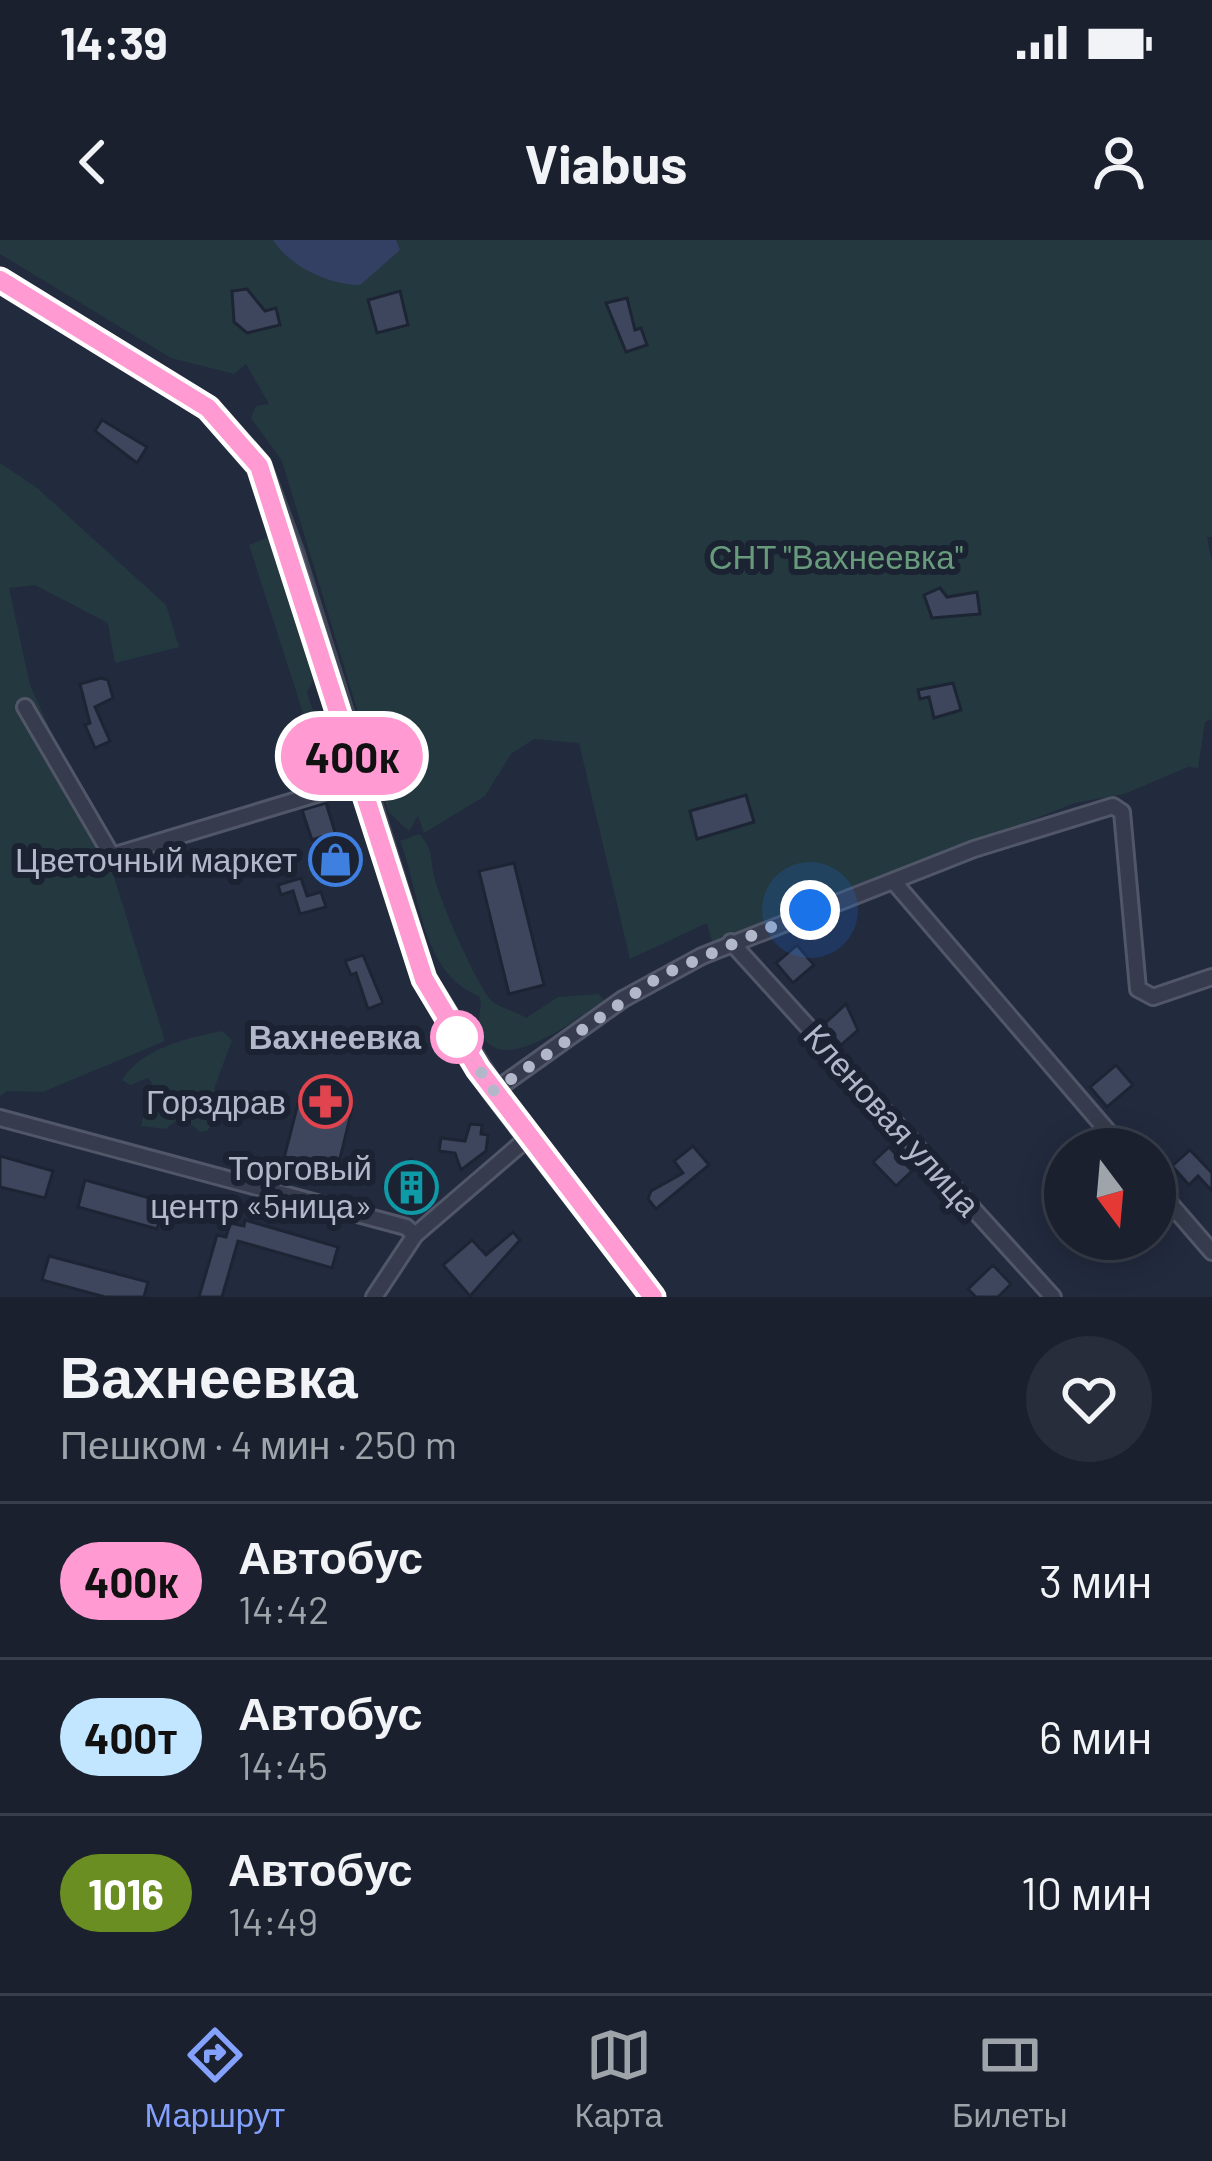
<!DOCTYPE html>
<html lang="ru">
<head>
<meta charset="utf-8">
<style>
	:root { --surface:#1a202e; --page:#272d3a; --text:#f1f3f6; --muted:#9fa3aa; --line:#383e4a; --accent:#83a1fd }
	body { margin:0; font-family:Barlow,sans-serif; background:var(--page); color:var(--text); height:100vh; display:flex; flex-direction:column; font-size:45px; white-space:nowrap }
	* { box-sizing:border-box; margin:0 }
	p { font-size:39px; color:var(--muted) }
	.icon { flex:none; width:66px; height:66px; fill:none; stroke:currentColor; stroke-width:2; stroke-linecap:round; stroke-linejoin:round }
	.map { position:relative; height:1057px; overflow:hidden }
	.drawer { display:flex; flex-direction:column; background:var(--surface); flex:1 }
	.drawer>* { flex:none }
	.badge { padding:0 24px; border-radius:39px; font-size:42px; line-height:78px }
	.needle { width:78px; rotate:164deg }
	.tools { position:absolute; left:1044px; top:888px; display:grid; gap:24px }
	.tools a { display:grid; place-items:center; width:132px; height:132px; border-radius:50%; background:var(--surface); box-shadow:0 6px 30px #0003,0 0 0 3px var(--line); font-size:60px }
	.you { position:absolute; width:60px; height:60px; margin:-30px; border:9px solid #fff; border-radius:50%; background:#1a73e8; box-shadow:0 0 0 18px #1a73e833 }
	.map>.badge { position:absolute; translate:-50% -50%; box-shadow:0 0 0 6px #fff }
	.round { display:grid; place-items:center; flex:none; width:126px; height:126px; border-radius:63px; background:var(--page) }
	.head { display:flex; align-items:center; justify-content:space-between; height:204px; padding:0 60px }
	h1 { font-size:57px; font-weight:700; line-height:90px }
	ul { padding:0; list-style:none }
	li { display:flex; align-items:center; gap:36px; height:156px; padding:0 60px; border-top:3px solid var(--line) }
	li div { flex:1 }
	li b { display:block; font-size:45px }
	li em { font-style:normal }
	li .badge { min-width:132px; font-weight:700; text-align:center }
	.status { display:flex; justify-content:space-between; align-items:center; height:84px; padding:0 60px; background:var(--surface); direction:ltr }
	.status svg { height:33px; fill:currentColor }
	header { display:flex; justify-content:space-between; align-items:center; height:156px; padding:0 60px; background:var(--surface); font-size:54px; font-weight:700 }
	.tab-bar { display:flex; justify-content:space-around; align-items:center; height:168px; border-top:3px solid var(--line); background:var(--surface); font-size:33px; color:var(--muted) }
	.tab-bar a { display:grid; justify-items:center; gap:6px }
	.tab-bar .on { color:var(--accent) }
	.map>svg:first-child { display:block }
	.green { fill:#24383f }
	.water { fill:#334064 }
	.building { fill:#3e465e; stroke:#1d2434; stroke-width:3 }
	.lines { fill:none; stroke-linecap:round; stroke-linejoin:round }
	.street-casing { stroke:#515768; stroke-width:20 }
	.primary-casing { stroke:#3f4656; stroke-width:27 }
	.street { stroke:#363c4d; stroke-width:14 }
	.primary { stroke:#545b6e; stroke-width:21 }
	.line-casing { stroke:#fff; stroke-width:27 }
	.line { stroke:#ff9ad2; stroke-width:18 }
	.walk { stroke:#b2b7c9; stroke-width:12; stroke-dasharray:0 21.6 }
	.stop-dot { fill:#fff; stroke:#ff9ad2; stroke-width:6 }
	.labels { text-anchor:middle; stroke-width:12; stroke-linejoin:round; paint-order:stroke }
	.park-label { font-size:33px; fill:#689b7b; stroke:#1b2232 }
	.poi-label { font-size:33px; fill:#b2b7c9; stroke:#1b2232; text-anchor:end }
	.stop-label { font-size:33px; font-weight:bold; fill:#b2b7c9; stroke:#1b2232; text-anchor:end }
	.street-label { font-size:33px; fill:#b2b7c9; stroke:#1b2232 }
</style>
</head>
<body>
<div class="status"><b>14:39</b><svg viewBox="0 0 49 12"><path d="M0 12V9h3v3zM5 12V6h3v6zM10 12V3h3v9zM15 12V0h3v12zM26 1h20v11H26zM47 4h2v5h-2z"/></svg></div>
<header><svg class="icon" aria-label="back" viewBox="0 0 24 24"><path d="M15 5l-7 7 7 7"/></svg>Viabus<svg class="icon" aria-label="person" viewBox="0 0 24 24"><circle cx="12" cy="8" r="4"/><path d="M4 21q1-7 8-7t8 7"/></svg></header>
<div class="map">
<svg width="1212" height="1057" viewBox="0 0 1212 1057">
	<rect width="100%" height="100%" fill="#222a3e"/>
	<!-- green -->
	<g class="green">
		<polygon points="0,0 1212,0 1212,297 1207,297 1212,322 1212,479 1205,482 1198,528 1188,527 1124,554 1075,563 713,704 707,683 630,719 579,503 534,499 511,514 485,556 424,593 418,576 409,591 388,572 282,221 251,178 256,166 269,164 246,124 234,134 171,118 0,14"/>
		<polygon points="0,223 36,247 166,365 179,407 115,423 108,383 35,345 9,348 30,445 110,624 165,801 43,852 7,851 0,856"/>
		<path d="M269,297C293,336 301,393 313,440L307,452L330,524L324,538L249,305Z"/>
		<path d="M419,594C434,609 430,618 434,636C440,661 477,746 492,761C500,768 517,772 526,778L558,757L598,754L604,760C580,776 500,841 481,792C475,779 484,769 479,756C420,733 421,653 400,601Z"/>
		<path d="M222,791L232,800L214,849L224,865L207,891L200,892L181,876L166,889L141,886L152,843L148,838L130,845L122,840C142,808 187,798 222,791Z"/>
	</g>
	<!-- water -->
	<path class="water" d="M273,0H396L400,10L360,45C330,45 290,27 273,0Z"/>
	<!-- building -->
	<g class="building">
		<polygon points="247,49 265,71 276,68 280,85 247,93 234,82 232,51"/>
		<polygon points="400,51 408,85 377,93 368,60"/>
		<polygon points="627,58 635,90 641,88 647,105 626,112 606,63"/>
		<polygon points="102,180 147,207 137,223 95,191"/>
		<polygon points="940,348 947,357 977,352 980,374 932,378 924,355"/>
		<polygon points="101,438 108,440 113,458 95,467 110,501 95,508 85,485 90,483 80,444"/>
		<polygon points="953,443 961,470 934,478 929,457 920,459 918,450"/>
		<polygon points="746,555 754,582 697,599 690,571"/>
		<polygon points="326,563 348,634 324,641 318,623 328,621 321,597 312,600 302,570"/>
		<polygon points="514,623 544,745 509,754 479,631"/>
		<polygon points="301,638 307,656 321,652 326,667 300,674 293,651 281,655 278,645"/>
		<polygon points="797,705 814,725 793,743 776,723"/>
		<polygon points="363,715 383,763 368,769 356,733 351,735 345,721"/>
		<polygon points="846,764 858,790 841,805 823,785"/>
		<polygon points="1116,825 1133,845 1107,867 1090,847"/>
		<polygon points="302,848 340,857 352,869 334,943 281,930"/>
		<polygon points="470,884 482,885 481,894 488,895 486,911 461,930 455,913 439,911 441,898 465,901"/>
		<polygon points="693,906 709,925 656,969 648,959 651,951 683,933 674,921"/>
		<polygon points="889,907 912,931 896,946 873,922"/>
		<polygon points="1190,910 1212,933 1212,951 1198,936 1189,945 1172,926"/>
		<polygon points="0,916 53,931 45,958 0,947"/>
		<polygon points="411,919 439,949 410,975 383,945"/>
		<polygon points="85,940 164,962 157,989 78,967"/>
		<polygon points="245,980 338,1007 332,1028 238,1001 222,1057 199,1057 217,995 226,997 230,983 244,986"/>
		<polygon points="513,992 520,1000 470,1056 443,1025 472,1000 486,1015"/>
		<polygon points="49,1016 148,1042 144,1057 105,1057 42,1040"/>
		<polygon points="993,1025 1011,1044 998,1057 976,1057 968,1049"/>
	</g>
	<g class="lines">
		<defs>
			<g id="street">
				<polyline points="25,467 112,616 360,541"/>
				<polyline points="894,642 1123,909"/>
				<polyline points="731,702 1053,1057"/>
				<polyline points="494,851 623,759 702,716 974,609 1113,566 1122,572 1138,749 1153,757 1212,737"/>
				<polyline points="0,878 406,987 415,995"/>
				<polyline points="1155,946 1212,1012"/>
				<polyline points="374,1057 415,995 529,897"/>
			</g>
			<polyline id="primary" points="0,40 208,168 259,225 292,313 424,739 494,851 653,1057"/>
		</defs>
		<!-- street casing -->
		<use href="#street" class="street-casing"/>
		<!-- primary casing -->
		<use href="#primary" class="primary-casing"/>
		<!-- street -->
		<use href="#street" class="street"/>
		<!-- primary -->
		<use href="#primary" class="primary"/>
	</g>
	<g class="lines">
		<defs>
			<polyline id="line" points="0,40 208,168 259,226 424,739 478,829 653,1057"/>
		</defs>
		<!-- line casing -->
		<use href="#line" class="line-casing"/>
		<!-- line -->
		<use href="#line" class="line"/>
		<!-- walk -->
		<polyline class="walk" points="457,797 494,851 660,736 810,670"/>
	</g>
	<!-- icons -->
	<defs>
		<symbol id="shop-ring" viewBox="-11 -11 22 22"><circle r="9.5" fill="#1b2232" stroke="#3f7fe0" stroke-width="1.5"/><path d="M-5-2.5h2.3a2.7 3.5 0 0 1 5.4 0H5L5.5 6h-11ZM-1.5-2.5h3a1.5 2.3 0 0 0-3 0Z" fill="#3f7fe0"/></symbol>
		<symbol id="pharmacy-ring" viewBox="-11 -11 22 22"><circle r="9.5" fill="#1b2232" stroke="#e0444e" stroke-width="1.5"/><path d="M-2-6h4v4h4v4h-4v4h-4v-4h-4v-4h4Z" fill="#e0444e"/></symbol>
		<symbol id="building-ring" viewBox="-11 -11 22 22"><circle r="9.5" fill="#1b2232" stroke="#0f9aa8" stroke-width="1.5"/><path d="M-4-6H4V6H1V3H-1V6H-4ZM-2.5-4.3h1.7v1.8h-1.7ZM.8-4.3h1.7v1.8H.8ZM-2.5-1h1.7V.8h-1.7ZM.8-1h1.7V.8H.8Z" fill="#0f9aa8"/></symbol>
	</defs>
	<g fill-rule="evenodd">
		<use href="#shop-ring" x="306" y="590" width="59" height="59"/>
		<use href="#pharmacy-ring" x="296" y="832" width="59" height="59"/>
		<use href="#building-ring" x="382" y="918" width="59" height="59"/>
	</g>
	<!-- markers -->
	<circle class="stop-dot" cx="457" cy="797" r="24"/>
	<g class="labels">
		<!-- park labels -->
		<g class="park-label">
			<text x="836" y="329">СНТ "Вахнеевка"</text>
		</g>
		<!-- poi labels -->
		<g class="poi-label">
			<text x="297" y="632">Цветочный маркет</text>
			<text x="286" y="874">Горздрав</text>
			<text x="372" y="940">Торговый<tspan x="372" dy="38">центр «5ница»</tspan></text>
		</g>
		<!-- stop labels -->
		<g class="stop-label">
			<text x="421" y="809">Вахнеевка</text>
		</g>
		<!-- street labels -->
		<g class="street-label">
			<text transform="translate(892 880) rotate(48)" y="12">Кленовая улица</text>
		</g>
	</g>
</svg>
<div class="tools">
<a><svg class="needle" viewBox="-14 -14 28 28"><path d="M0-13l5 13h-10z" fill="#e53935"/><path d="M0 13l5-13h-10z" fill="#9fa3aa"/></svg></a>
</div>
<div class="you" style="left:810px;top:670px"></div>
<b class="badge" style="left:352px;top:516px;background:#ff9ad2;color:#111">400к</b>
</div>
<section class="drawer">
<div class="head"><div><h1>Вахнеевка</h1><p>Пешком · 4 мин · 250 m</p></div><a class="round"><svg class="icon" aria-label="heart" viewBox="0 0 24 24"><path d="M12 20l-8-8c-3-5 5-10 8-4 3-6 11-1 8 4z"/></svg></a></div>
<ul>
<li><span class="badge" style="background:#ff9ad2;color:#111">400к</span><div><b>Автобус</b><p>14:42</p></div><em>3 мин</em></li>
<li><span class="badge" style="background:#c2e6ff;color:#111">400т</span><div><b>Автобус</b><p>14:45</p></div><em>6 мин</em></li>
<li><span class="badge" style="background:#6b8e23;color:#fff">1016</span><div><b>Автобус</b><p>14:49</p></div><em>10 мин</em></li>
</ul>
</section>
<nav class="tab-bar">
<a class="on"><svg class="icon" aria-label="directions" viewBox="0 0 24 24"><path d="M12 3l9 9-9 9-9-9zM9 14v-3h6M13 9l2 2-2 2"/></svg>Маршрут</a>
<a><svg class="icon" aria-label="map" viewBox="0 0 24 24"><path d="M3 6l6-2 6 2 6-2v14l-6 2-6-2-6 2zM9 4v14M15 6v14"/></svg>Карта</a>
<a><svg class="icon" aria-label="tickets" viewBox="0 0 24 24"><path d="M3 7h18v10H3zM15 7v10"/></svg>Билеты</a>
</nav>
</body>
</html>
